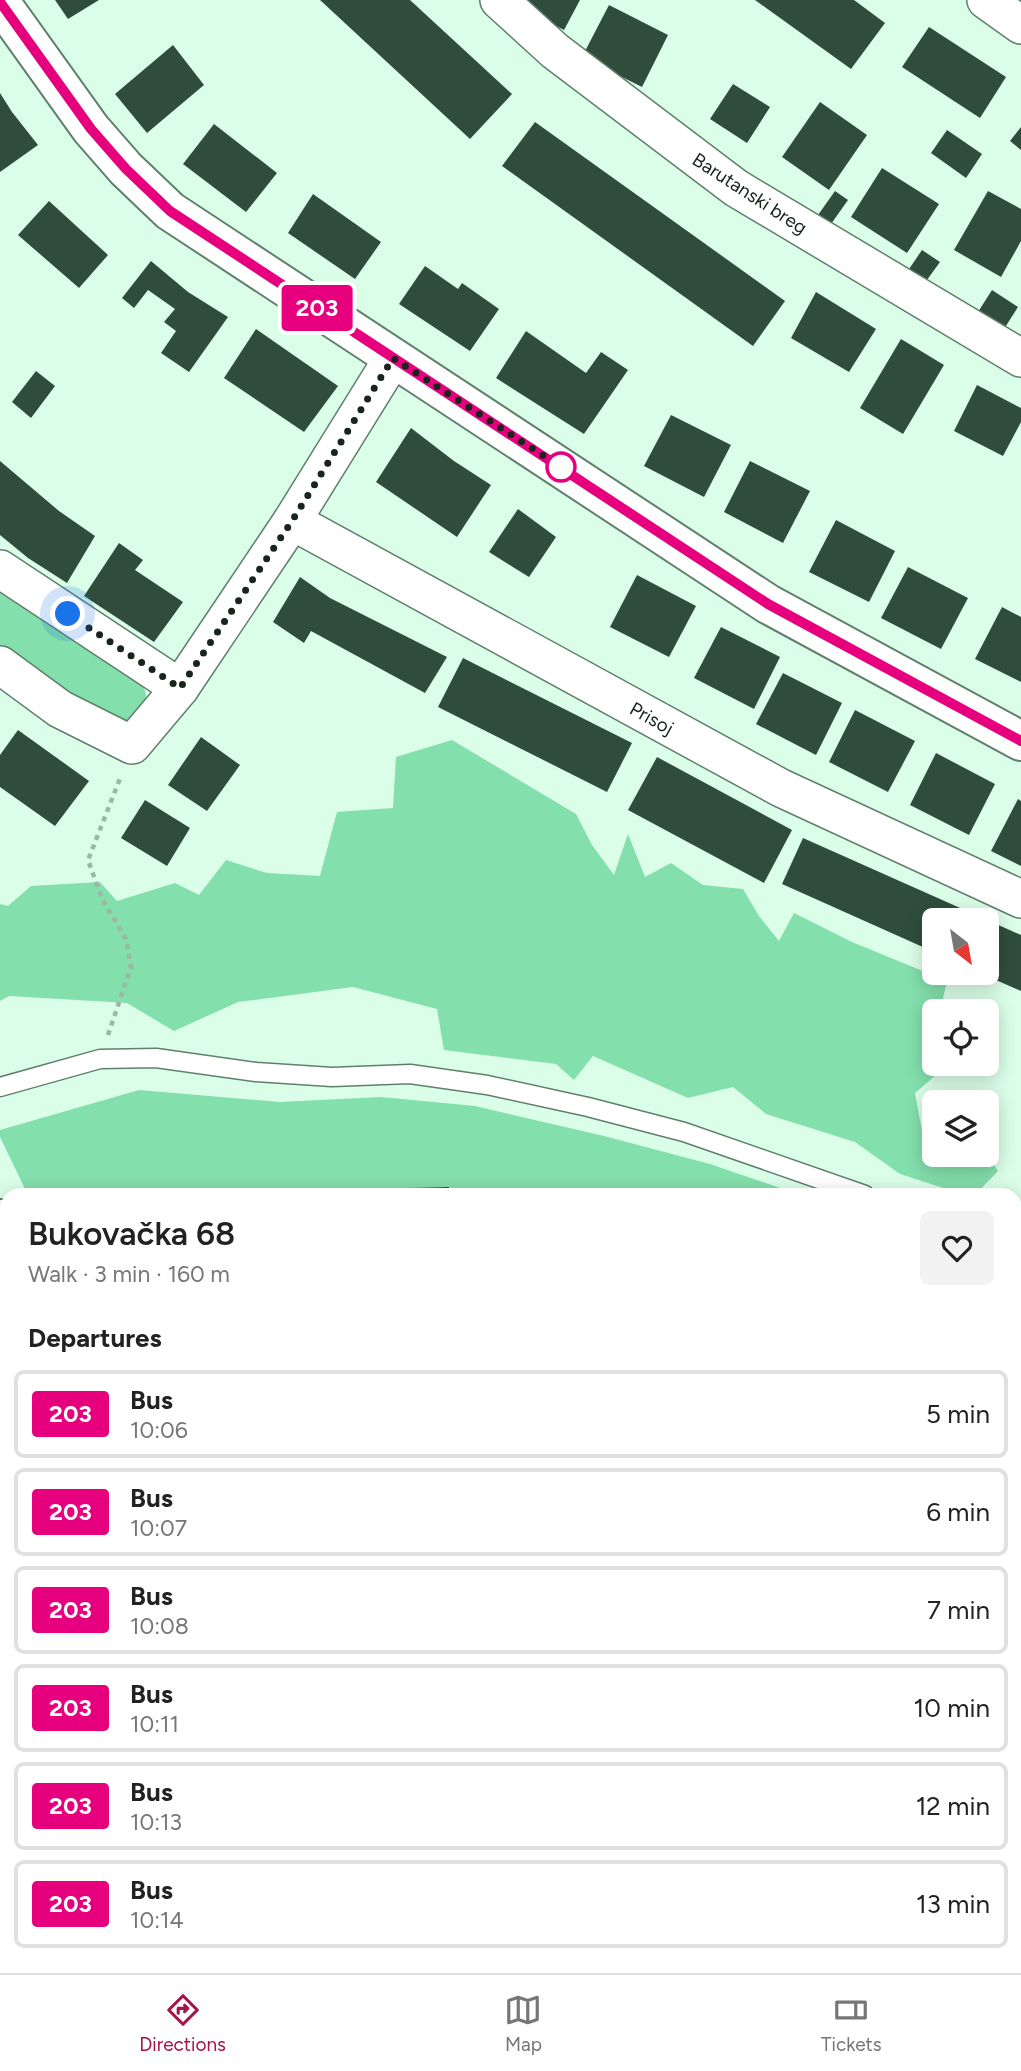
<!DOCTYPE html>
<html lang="en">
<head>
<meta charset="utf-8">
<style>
	:root { --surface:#fff; --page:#f2f2f2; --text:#222; --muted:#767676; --line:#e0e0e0; --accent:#a71248 }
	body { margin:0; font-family:Figtree,sans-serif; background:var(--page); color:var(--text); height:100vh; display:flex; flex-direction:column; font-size:26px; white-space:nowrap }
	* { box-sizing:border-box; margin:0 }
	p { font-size:23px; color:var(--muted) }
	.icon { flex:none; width:38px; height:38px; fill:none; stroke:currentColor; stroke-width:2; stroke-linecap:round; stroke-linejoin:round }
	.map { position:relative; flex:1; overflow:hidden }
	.sheet { position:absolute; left:0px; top:1188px; width:1022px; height:786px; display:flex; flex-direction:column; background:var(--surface); border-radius:21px 21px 0 0; box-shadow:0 4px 18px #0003 }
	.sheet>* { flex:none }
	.badge { padding:0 14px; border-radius:5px; font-size:24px; line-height:46px }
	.needle { width:46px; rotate:149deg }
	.controls { position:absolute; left:922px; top:908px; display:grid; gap:14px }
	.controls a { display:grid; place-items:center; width:77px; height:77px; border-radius:10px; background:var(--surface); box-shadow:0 4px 18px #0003; font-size:35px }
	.you { position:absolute; width:35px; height:35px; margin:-18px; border:5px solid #fff; border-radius:50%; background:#1a73e8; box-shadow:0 0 0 10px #1a73e833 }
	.map>.badge { position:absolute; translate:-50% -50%; box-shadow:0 0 0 4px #fff }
	h2 { padding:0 28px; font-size:26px; line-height:63px }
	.round { display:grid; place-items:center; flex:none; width:74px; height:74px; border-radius:10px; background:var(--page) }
	.overview { display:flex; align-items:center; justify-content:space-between; height:119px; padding:0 28px }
	h1 { font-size:33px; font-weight:600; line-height:52px }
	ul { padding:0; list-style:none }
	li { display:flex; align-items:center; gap:21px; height:88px; margin:0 14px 10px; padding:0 14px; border:4px solid var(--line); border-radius:10px }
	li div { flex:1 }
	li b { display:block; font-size:26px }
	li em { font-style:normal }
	li .badge { min-width:77px; font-weight:700; text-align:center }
	.tab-bar { display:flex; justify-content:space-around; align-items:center; height:98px; border-top:2px solid var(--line); background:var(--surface); font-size:19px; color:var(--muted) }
	.tab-bar a { display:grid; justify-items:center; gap:4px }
	.tab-bar .on { color:var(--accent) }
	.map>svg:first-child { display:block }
	.green { fill:#83dfab }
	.building { fill:#304d3c }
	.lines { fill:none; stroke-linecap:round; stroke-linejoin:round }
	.service-casing { stroke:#607f6d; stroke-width:21 }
	.minor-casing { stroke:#607f6d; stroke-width:40 }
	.tertiary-casing { stroke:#607f6d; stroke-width:42 }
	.secondary-casing { stroke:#607f6d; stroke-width:42 }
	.path { stroke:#9bb7a5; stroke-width:4.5; stroke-dasharray:5 5; stroke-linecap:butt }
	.service { stroke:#fff; stroke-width:18 }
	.minor { stroke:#fff; stroke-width:37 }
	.tertiary { stroke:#fff; stroke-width:38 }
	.secondary { stroke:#fff; stroke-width:38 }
	.line-casing { stroke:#fff; stroke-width:16 }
	.line { stroke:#e6007e; stroke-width:10 }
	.walk { stroke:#18251d; stroke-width:7; stroke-dasharray:0 12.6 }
	.stop-dot { fill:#fff; stroke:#e6007e; stroke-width:3.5 }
	.labels { text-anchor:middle; stroke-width:7; stroke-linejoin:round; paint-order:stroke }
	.street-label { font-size:19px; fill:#18251d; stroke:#fff }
</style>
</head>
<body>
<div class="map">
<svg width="1021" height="1973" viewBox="0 0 1021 1973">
	<rect width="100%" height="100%" fill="#dbfee8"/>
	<!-- green -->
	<g class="green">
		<path d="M0,584L139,679C156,702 140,720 116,725L0,651Z"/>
		<polygon points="452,740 576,814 592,845 614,875 628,834 645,877 671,863 703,885 743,889 759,916 779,941 794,913 852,942 947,981 940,1011 934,1012 934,1064 942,1064 943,1069 915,1093 922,1131 934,1132 934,1155 987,1154 998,1171 975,1195 965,1195 900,1174 855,1142 766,1114 733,1087 688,1098 593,1056 574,1080 556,1064 444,1050 437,1009 353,987 238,1002 174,1031 127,1003 9,996 0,1001 0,904 8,906 31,886 100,882 117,901 175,883 199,895 226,860 267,873 320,876 337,812 393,808 396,757"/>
		<polygon points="139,1090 279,1102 381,1097 475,1106 604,1136 710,1164 801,1195 462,1195 449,1187 364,1189 342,1195 28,1195 0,1137 0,1130"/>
		<polygon points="0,1232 7,1245 7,1951 0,1943"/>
		<polygon points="1015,1266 1021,1268 1021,1448 1015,1445"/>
		<polygon points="22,1967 405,1967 408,1973 27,1973"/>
		<polygon points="483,1967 825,1967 822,1973 485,1973"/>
	</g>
	<!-- building -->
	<g class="building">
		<polygon points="55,0 99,0 68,19"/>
		<polygon points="320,0 410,0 512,94 470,139"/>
		<polygon points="506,0 580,0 564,30"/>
		<polygon points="755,0 854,0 885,23 851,69"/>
		<polygon points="609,5 668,35 642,87 582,57"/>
		<polygon points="929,27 1006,77 980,118 902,67"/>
		<polygon points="173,45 204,85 147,133 115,94"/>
		<polygon points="733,84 770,107 747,143 710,119"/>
		<polygon points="0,93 12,112 38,145 0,172"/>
		<polygon points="820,102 867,135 829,190 782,157"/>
		<polygon points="535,122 785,301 753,346 502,166"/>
		<polygon points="214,124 277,173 246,212 183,164"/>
		<polygon points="1021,127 1021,150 1010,141"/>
		<polygon points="947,130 982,154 966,178 931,153"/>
		<polygon points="882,168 939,204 907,253 851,217"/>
		<polygon points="835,191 848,200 831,224 818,215"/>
		<polygon points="988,191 1021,209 1021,241 1001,277 954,250"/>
		<polygon points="313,194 381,242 355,279 288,233"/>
		<polygon points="49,201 108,255 79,288 18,235"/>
		<polygon points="922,250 940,262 924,284 907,272"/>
		<polygon points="151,261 188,292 228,317 189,372 161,353 176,331 164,322 175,309 148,290 134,308 122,298"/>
		<polygon points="425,266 458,289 462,283 499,309 470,351 399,304"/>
		<polygon points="992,290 1018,307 1004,329 978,312"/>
		<polygon points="816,292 876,329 849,372 791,338"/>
		<polygon points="256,329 338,386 304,432 224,378"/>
		<polygon points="526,331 586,373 601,352 628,370 584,434 496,378"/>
		<polygon points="901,339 944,365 903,434 860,408"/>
		<polygon points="36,371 55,386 31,418 12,402"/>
		<polygon points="977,385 1021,408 1021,422 1003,456 954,431"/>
		<polygon points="671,415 731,445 704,497 644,466"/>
		<polygon points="411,428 454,461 491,485 457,537 376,482"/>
		<polygon points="0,461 59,511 95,536 67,583 28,558 0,535"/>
		<polygon points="750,461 810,491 783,543 724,512"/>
		<polygon points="518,509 556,537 529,577 489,552"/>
		<polygon points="836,520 895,551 869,602 809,572"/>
		<polygon points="119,543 143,560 135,570 183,602 154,642 84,596"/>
		<polygon points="908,567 968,598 941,649 881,618"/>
		<polygon points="637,575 696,606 669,657 610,627"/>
		<polygon points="300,577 330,598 447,657 425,693 311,631 304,643 273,622"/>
		<polygon points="1002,607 1021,617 1021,682 975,659"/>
		<polygon points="721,627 780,657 754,709 694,678"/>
		<polygon points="463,658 632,743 607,792 438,707"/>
		<polygon points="783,673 842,703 816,755 756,724"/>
		<polygon points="855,710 915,741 888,792 829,762"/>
		<polygon points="18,730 89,781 55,826 0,787 0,755"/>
		<polygon points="201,737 240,765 207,811 168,785"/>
		<polygon points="936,753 995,784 969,835 910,805"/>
		<polygon points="657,757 792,830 764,883 628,810"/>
		<polygon points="1018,799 1021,801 1021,866 991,851"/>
		<polygon points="145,800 190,828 167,866 121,838"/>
		<polygon points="803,838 1021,935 1021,991 980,973 987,973 987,920 934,920 934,952 782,884"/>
		<polygon points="449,1187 449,1195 364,1195 364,1189"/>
		<polygon points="1015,1445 1021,1448 1021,1498 1015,1495"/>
		<polygon points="1015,1683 1021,1686 1021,1741 1015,1738"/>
	</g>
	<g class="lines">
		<defs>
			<g id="service">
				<polyline points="0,1087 100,1059 156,1058 256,1072 332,1077 410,1074 487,1085 588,1107 684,1132 865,1195"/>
				<polyline points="1015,1242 1021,1244"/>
			</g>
			<g id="minor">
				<polyline points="499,0 555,51 736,188 1021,358"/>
				<polyline points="986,0 1021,25"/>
				<polyline points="292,521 781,788 1021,899"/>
				<polyline points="0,569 180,688"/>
				<polyline points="0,665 60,709 132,745 180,688 292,521 393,358"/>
				<polyline points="1015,1519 1021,1522"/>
				<polyline points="1015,1641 1021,1632"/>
			</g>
			<g id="tertiary">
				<polyline points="0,1219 7,1232"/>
				<polyline points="410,1967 413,1973"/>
			</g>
			<polyline id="secondary" points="0,2 91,129 126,169 170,211 768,604 1021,741"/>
		</defs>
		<!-- service casing -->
		<use href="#service" class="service-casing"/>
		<!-- minor casing -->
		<use href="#minor" class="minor-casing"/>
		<!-- tertiary casing -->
		<use href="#tertiary" class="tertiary-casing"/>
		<!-- secondary casing -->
		<use href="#secondary" class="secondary-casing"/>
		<!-- path -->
		<polyline class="path" points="108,1035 131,967 126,939 102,899 88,860 121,776"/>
		<!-- service -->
		<use href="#service" class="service"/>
		<!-- minor -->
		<use href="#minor" class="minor"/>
		<!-- tertiary -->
		<use href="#tertiary" class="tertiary"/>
		<!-- secondary -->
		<use href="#secondary" class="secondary"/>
	</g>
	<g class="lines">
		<defs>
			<polyline id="line" points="0,2 91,129 126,169 170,211 768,604 1021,741"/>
		</defs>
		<!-- line casing -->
		<use href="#line" class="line-casing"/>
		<!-- line -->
		<use href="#line" class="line"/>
		<!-- walk -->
		<polyline class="walk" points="68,614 180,688 292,521 393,358 561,467"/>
	</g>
	<!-- markers -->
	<circle class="stop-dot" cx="561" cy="467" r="14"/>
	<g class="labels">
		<!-- street labels -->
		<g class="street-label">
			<text transform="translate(750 193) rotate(33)" y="7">Barutanski breg</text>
			<text transform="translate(652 718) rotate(29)" y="7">Prisoj</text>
		</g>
	</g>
</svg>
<div class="controls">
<a><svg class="needle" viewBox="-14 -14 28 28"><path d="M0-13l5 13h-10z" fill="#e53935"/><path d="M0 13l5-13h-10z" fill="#767676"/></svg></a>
<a><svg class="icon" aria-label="locate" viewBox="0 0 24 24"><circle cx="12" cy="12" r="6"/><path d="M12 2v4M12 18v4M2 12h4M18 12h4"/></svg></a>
<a><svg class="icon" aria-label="layers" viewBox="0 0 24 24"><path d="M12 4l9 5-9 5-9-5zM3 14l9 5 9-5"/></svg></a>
</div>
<div class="you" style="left:68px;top:614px"></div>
<b class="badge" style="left:317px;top:308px;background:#e6007e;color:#fff">203</b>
<section class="sheet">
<div class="overview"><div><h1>Bukovačka 68</h1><p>Walk · 3 min · 160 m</p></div><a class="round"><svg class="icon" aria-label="heart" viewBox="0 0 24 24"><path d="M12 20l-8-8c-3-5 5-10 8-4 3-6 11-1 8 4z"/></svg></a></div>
<h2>Departures</h2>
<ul>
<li><span class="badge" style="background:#e6007e;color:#fff">203</span><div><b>Bus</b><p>10:06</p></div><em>5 min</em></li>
<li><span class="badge" style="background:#e6007e;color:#fff">203</span><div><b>Bus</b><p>10:07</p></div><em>6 min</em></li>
<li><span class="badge" style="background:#e6007e;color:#fff">203</span><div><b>Bus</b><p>10:08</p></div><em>7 min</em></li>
<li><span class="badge" style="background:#e6007e;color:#fff">203</span><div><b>Bus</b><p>10:11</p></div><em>10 min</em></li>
<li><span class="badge" style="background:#e6007e;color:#fff">203</span><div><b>Bus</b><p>10:13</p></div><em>12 min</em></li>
<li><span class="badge" style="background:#e6007e;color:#fff">203</span><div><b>Bus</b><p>10:14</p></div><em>13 min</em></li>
</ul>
</section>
</div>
<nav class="tab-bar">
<a class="on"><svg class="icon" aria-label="directions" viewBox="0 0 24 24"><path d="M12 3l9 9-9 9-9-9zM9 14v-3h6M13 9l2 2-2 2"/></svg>Directions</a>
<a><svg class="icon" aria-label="map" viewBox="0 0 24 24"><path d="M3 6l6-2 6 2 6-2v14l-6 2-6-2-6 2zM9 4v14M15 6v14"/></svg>Map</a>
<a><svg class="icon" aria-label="tickets" viewBox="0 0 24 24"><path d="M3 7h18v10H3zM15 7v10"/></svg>Tickets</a>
</nav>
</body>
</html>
